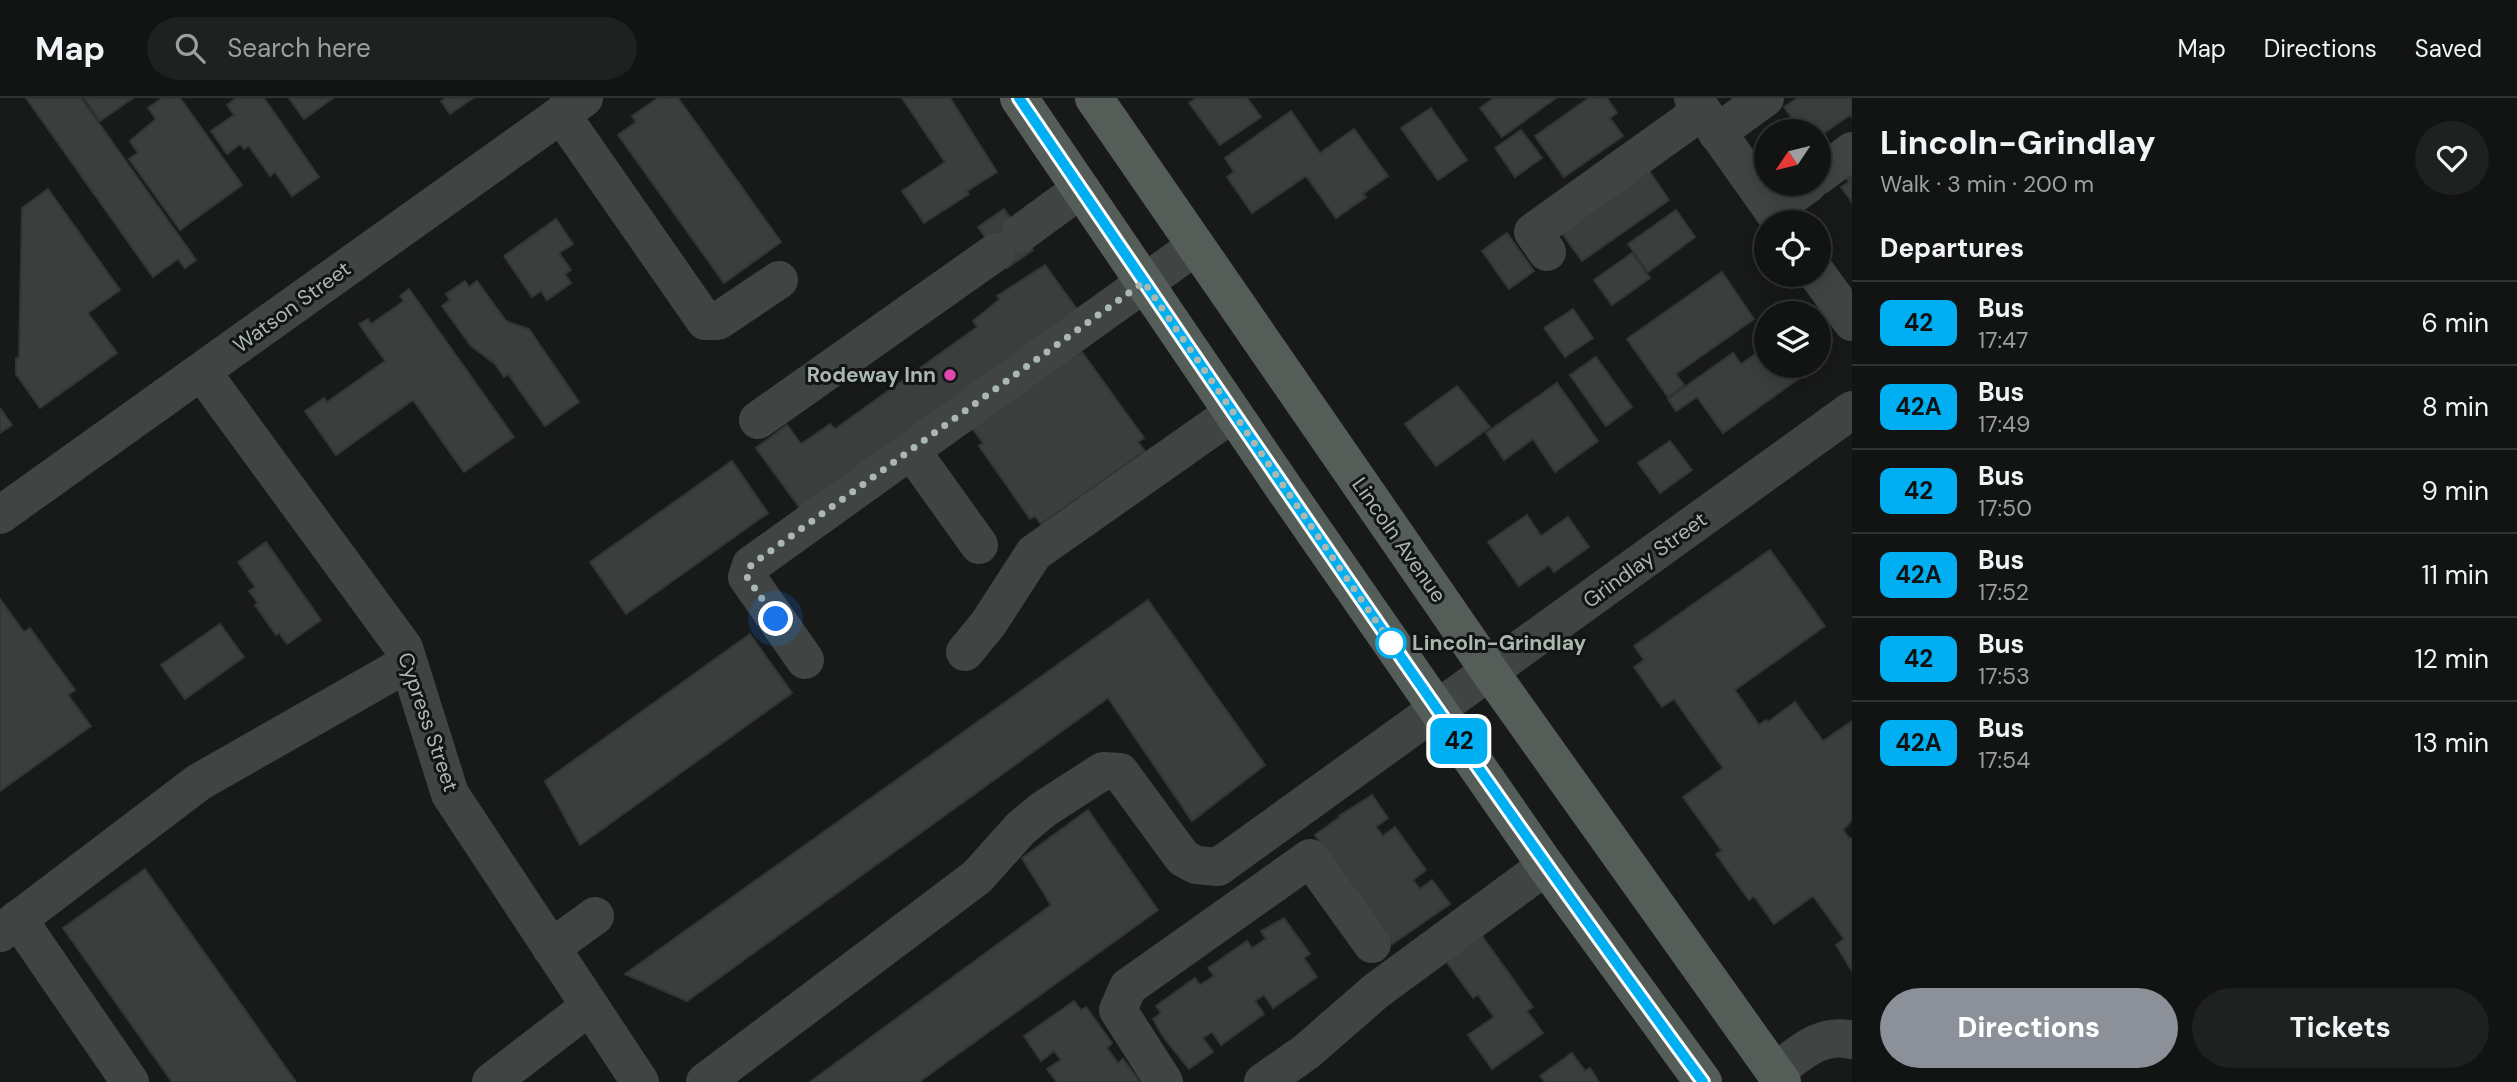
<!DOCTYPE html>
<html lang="en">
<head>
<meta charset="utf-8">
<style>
	:root { --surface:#121413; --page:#1f2121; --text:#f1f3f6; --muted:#9c9ea0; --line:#313333; --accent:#8c9099 }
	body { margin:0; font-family:"DM Sans",sans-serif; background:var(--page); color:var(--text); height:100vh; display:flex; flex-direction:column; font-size:26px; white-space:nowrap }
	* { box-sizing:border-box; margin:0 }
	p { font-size:23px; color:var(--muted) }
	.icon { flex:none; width:38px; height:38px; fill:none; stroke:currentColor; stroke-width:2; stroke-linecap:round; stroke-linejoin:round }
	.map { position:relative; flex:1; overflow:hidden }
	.sheet { display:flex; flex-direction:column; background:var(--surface); width:665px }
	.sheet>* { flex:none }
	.badge { padding:0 14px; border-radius:10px; font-size:24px; line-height:46px }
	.needle { width:46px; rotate:235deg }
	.tools { position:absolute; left:1754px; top:21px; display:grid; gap:14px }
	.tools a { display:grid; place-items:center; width:77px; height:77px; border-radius:50%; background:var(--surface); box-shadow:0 4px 18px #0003,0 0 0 2px var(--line); font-size:35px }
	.you { position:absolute; width:35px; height:35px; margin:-18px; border:5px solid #fff; border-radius:50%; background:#1a73e8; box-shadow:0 0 0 10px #1a73e833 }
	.map>.badge { position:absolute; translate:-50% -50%; box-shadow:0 0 0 4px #fff }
	h2 { padding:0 28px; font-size:26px; line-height:63px }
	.round { display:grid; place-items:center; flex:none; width:74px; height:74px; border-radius:37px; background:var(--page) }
	.head { display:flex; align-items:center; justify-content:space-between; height:119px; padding:0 28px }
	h1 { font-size:33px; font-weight:800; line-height:52px }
	.action { display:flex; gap:14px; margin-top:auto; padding:14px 28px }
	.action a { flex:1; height:80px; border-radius:42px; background:var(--accent); color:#fff; font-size:28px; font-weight:800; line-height:80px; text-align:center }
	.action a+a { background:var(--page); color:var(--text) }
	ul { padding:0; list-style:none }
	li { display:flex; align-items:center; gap:21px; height:84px; padding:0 28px; border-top:2px solid var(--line) }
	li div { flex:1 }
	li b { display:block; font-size:26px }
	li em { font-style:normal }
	li .badge { min-width:77px; font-weight:700; text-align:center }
	header { display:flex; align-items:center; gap:42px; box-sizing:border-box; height:98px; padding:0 35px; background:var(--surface); border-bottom:2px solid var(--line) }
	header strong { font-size:33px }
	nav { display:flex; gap:38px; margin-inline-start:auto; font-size:24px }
	.search { width:490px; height:63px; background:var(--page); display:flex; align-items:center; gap:18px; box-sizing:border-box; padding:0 24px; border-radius:38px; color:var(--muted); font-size:26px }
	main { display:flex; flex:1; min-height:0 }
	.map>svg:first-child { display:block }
	.building { fill:#3a3e3d; stroke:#323534; stroke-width:2 }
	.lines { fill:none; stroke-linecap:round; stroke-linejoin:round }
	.minor { stroke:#404543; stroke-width:38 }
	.major { stroke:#555d59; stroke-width:38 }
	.line-casing { stroke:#fff; stroke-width:16 }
	.line { stroke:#00aff2; stroke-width:10 }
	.walk { stroke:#abb8b0; stroke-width:7; stroke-dasharray:0 12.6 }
	.poi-dot { fill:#e247b0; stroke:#131514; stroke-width:2.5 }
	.stop-dot { fill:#fff; stroke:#00aff2; stroke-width:3.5 }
	.labels { text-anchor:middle; stroke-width:6; stroke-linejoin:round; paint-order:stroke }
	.street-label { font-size:21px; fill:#abb8b0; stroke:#131514 }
	.poi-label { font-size:21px; font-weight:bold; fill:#abb8b0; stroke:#131514; text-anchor:end }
	.stop-label { font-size:21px; font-weight:bold; fill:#abb8b0; stroke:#131514; text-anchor:start }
</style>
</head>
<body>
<header>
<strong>Map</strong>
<div class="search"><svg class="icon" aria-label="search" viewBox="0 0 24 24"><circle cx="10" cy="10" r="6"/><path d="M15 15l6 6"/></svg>Search here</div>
<nav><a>Map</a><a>Directions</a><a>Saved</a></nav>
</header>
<main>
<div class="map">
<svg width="1852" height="984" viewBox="0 0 1852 984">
	<rect width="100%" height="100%" fill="#181a19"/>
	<!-- building -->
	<g class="building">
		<polygon points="26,0 81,0 196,162 185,170 178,161 153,179"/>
		<polygon points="84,0 133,0 100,23"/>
		<polygon points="162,0 180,0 242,87 180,132 129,61 138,55 130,43 156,21 148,10"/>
		<polygon points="236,0 264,0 319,79 292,98 275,74 270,78 249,48 244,51 240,46 227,56 211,33 234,17 227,7"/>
		<polygon points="289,0 333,0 304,21"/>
		<polygon points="446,0 473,0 450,16 441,3"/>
		<polygon points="658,0 678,0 781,144 724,185 618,37 636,24 632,18"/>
		<polygon points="902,0 950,0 997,74 967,93 969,96 924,125 902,93 945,64"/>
		<polygon points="1196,0 1247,0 1261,19 1220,47 1189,5"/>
		<polygon points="1494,0 1556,0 1502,39 1480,10"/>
		<polygon points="1589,0 1607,0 1617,15 1610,20 1623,38 1564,79 1535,38"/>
		<polygon points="1798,0 1852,0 1852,19 1850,17 1818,39 1818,33 1801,33 1784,9"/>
		<polygon points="1431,10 1467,62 1438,82 1401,30"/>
		<polygon points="1291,13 1320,55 1354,31 1388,78 1363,96 1366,99 1336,120 1306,78 1252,115 1227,79 1234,74 1225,60"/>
		<polygon points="1521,32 1542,60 1515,79 1495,50"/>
		<polygon points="1641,61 1669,102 1582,163 1554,124"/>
		<polygon points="1852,77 1852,104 1841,89 1849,84 1847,81"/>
		<polygon points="48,91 120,192 88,215 117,255 40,310 16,276 16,260 19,260 22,110"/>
		<polygon points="1004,111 1033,152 1007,170 978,129"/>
		<polygon points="1676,112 1695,139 1648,174 1628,146"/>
		<polygon points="556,121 573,146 559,155 571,172 565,176 571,185 547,202 541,193 532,199 504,158"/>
		<polygon points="1507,135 1534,173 1509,191 1482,153"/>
		<polygon points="1632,155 1650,180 1612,207 1594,182"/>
		<polygon points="1045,167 1079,214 802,413 756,350 787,327 801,346 830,326 835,331 977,229 973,223 1000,201 997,198"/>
		<polygon points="1722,174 1754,221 1676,276 1684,287 1668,299 1627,241"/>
		<polygon points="465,183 469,189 477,183 506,223 529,231 579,304 545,328 508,276 504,279 495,266 471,248 442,208 450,202 446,196"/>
		<polygon points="409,191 514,339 464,374 413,302 336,357 305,313 324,300 327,304 385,263 359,226 368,221 371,226 404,203 400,198"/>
		<polygon points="1573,211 1593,240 1565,259 1544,230"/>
		<polygon points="1765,249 1766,268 1793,268 1801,279 1723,335 1697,299 1676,313 1668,301 1733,255 1741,266"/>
		<polygon points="1073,251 1077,257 1082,254 1144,340 1138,344 1145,353 1041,426 1035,418 1030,421 979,348 983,345 969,326"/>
		<polygon points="1596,259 1632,309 1606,328 1570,277"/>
		<polygon points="1557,285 1598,343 1555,374 1533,341 1504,362 1486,335"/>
		<polygon points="1457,288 1490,329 1436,368 1405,326"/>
		<polygon points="0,310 12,327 0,335"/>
		<polygon points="1670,343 1692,372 1660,395 1638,365"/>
		<polygon points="732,363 768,415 626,516 590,464"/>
		<polygon points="1527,417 1541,438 1568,419 1589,449 1554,474 1549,467 1519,488 1488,444"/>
		<polygon points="266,444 321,522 287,546 279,535 276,537 255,507 258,505 249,493 255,489 238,464"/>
		<polygon points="1770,452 1825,528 1735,592 1759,627 1766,622 1768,624 1795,604 1823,643 1852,623 1852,722 1843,732 1850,741 1852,740 1852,873 1836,847 1844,841 1813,798 1774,826 1754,798 1749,802 1716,756 1722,753 1683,699 1723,670 1674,601 1662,609 1634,569 1644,562 1634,548"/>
		<polygon points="0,501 24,534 30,530 75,592 68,597 91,628 0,693"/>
		<polygon points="1148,502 1265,667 1192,723 1108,600 687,903 625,876"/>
		<polygon points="220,526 244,559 185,601 161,567"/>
		<polygon points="750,536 792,595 580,747 545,683"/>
		<polygon points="1372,697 1388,720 1376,729 1383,738 1395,729 1426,772 1413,782 1420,791 1432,782 1450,806 1392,846 1315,737 1340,719 1339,718"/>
		<polygon points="1088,712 1158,812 919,984 810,984 1051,807 1022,760"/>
		<polygon points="145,771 296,984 172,984 63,830"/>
		<polygon points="1284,820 1310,856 1304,860 1317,879 1273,910 1264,897 1255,903 1264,916 1221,947 1212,934 1203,940 1213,954 1189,971 1164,940 1153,921 1161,915 1156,908 1195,880 1200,887 1214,878 1208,870 1247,843 1252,850 1266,841 1261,833"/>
		<polygon points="1482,838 1533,909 1527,913 1543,935 1492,971 1468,937 1494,919 1478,897 1473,900 1446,863"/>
		<polygon points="1074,903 1081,912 1086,909 1112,945 1107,950 1118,965 1123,961 1140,984 1057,984 1047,971 1061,962 1054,953 1041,963 1024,938"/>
		<polygon points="1572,955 1585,973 1590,970 1599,984 1545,984 1540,978"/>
	</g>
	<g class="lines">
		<!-- minor -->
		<g class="minor">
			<polyline points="1693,0 1781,124"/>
			<polyline points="561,16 705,223 718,223 779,182"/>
			<polyline points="1717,35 1765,0"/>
			<polyline points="1818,78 1852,53"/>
			<polyline points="1772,112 1808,86"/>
			<polyline points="1021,135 1081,91"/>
			<polyline points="1547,154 1533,134 1702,13"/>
			<polyline points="1818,177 1852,224"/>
			<polyline points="202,274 404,550 450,696 640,984"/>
			<polyline points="758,322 996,154"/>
			<polyline points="911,352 979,447"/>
			<polyline points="0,417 584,0"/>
			<polyline points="965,554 988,526 1034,455 1233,315"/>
			<polyline points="805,562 747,479 751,467 1196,148"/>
			<polyline points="18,821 130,984"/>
			<polyline points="0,835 199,684 408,565"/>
			<polyline points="551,850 595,818"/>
			<path d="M1775,974C1799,956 1821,934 1852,942"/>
			<polyline points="491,984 590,908"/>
			<polyline points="705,984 977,779 1021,730 1044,711 1103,673 1120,674 1183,760 1196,767 1218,769 1852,312"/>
			<polyline points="1164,984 1118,912 1128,889 1310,760 1372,846"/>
			<polyline points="1263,984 1306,954 1376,893 1546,768"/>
		</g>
		<!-- major -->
		<g class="major">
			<polyline points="1019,0 1286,393 1546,768 1703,984"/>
			<polyline points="1094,0 1490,574 1782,984"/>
		</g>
	</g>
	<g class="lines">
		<defs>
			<path id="line" d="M1019,0C1244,330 1467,662 1703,984"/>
		</defs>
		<!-- line casing -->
		<use href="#line" class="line-casing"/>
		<!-- line -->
		<use href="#line" class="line"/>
		<!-- walk -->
		<polyline class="walk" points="776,521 747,479 751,467 1144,184 1391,545"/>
	</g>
	<!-- markers -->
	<circle class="poi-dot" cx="950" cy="277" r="7"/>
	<circle class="stop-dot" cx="1391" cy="545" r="14"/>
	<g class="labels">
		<!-- street labels -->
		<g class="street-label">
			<text transform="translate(292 209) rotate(-36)" y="7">Watson Street</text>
			<text transform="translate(1399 442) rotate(55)" y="7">Lincoln Avenue</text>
			<text transform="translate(1645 462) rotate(-36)" y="7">Grindlay Street</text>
			<text transform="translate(428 624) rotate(71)" y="7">Cypress Street</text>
		</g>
		<!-- poi labels -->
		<g class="poi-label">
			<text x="936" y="284">Rodeway Inn</text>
		</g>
		<!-- stop labels -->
		<g class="stop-label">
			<text x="1412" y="552">Lincoln-Grindlay</text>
		</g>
	</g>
</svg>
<div class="tools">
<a><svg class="needle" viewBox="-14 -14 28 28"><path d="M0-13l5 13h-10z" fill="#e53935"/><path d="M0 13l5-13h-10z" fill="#9c9ea0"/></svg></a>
<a><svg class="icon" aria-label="locate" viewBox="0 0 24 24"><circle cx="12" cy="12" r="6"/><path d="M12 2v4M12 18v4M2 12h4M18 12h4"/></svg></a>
<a><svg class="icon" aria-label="layers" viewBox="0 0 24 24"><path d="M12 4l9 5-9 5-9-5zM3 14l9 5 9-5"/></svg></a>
</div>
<div class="you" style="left:776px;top:521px"></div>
<b class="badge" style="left:1459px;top:643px;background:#00aff2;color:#111">42</b>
</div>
<section class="sheet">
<div class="head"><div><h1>Lincoln-Grindlay</h1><p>Walk · 3 min · 200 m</p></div><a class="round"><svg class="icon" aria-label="heart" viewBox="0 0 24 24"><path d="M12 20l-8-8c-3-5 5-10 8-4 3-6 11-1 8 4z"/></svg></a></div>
<h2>Departures</h2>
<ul>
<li><span class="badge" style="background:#00aff2;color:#111">42</span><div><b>Bus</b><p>17:47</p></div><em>6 min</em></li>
<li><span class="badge" style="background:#00aff2;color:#111">42A</span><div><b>Bus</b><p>17:49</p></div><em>8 min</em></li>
<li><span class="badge" style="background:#00aff2;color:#111">42</span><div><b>Bus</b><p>17:50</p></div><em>9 min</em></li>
<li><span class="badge" style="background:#00aff2;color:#111">42A</span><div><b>Bus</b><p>17:52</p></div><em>11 min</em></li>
<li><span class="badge" style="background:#00aff2;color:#111">42</span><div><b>Bus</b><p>17:53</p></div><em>12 min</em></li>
<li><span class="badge" style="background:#00aff2;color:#111">42A</span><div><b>Bus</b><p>17:54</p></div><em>13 min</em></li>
</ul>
<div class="action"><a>Directions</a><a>Tickets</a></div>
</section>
</main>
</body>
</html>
